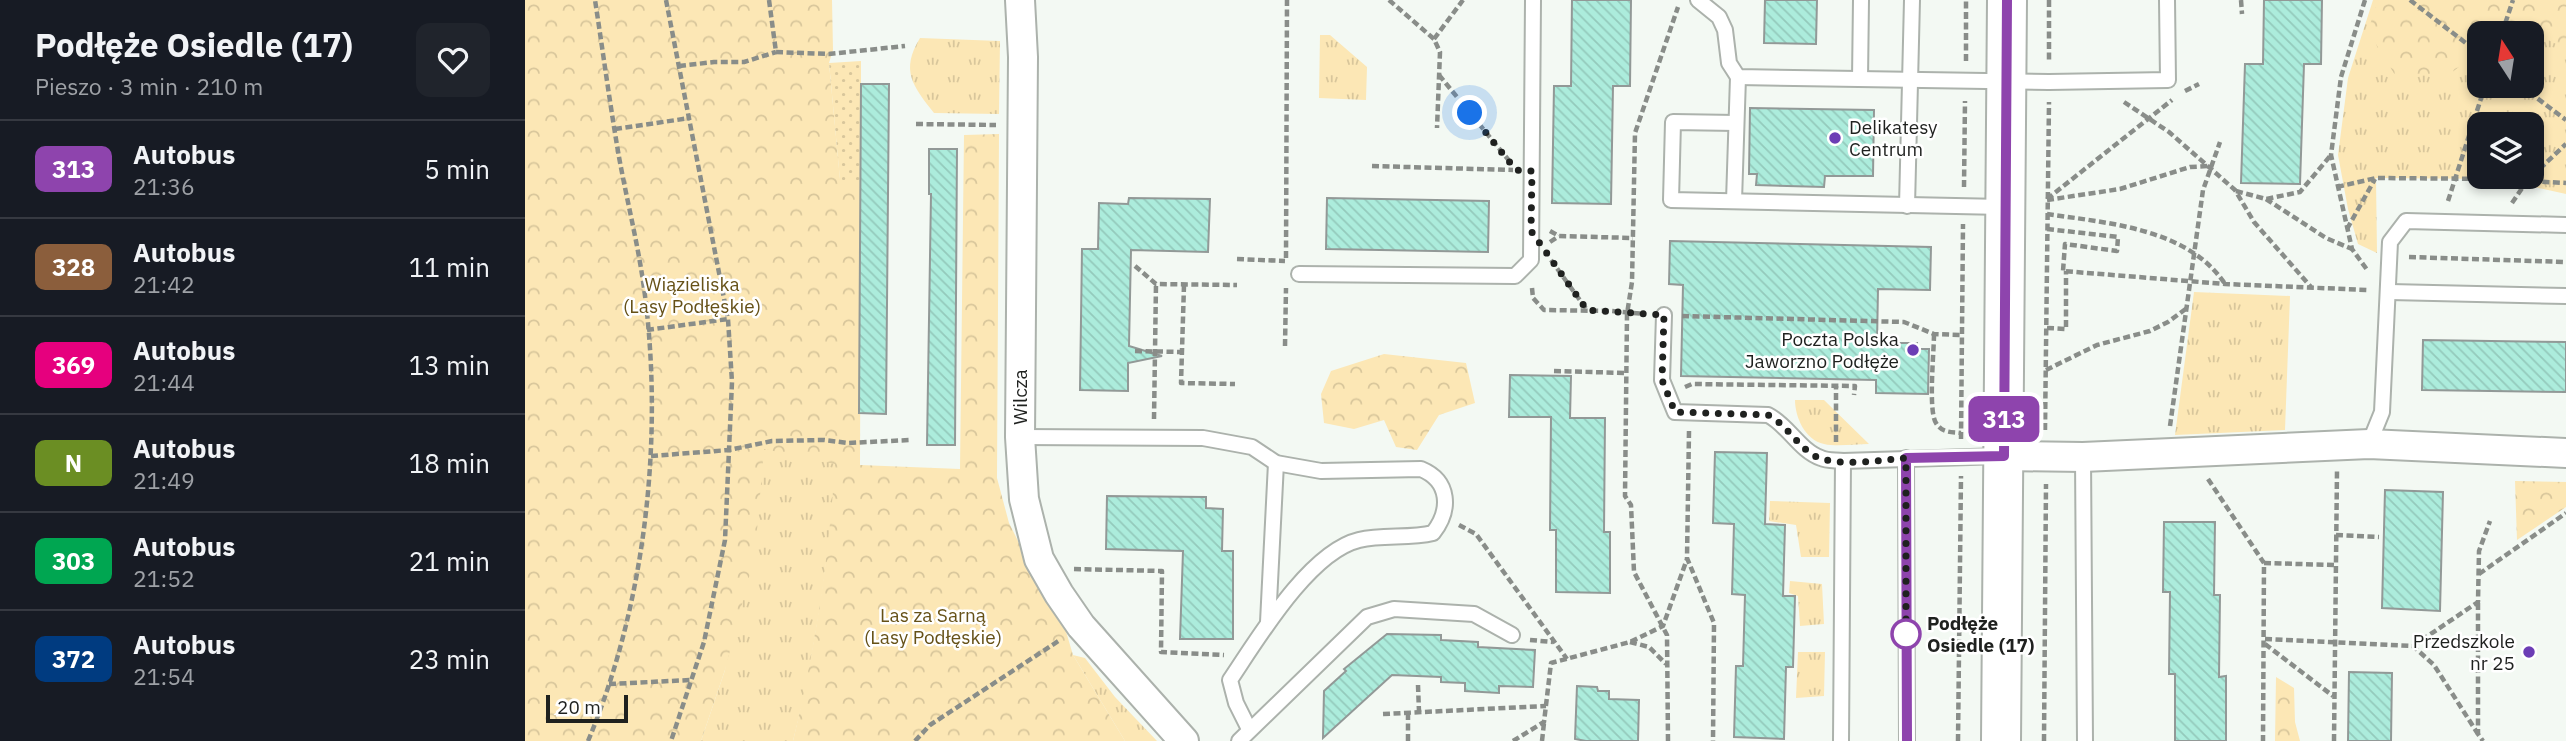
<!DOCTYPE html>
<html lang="pl">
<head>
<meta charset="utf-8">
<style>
	:root { --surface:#171b24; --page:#20242c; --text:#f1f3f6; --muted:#9ea1a6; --line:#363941 }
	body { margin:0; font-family:"IBM Plex Sans",sans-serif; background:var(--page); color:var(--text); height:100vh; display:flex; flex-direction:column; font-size:26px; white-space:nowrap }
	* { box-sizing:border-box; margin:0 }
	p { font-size:23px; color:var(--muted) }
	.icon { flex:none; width:38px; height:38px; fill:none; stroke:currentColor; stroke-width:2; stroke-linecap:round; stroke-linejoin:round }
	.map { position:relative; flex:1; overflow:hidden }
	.drawer { display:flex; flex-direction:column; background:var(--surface); width:525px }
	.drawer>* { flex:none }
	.badge { padding:0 14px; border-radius:10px; font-size:24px; line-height:46px }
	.needle { width:46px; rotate:348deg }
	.buttons { position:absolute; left:1942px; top:21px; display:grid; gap:14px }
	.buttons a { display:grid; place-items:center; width:77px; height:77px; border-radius:14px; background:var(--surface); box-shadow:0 4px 10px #0003; font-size:35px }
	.scale { position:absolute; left:21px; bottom:18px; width:82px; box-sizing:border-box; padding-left:7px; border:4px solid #1f211f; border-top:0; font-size:19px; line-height:24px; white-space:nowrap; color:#1f211f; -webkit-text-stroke:5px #fff; paint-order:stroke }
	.you { position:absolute; width:35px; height:35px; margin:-18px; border:5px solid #fff; border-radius:50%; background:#1a73e8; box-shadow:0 0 0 10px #1a73e833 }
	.map>.badge { position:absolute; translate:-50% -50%; box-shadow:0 0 0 4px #fff }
	.round { display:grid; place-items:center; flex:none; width:74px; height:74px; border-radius:14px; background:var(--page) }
	.overview { display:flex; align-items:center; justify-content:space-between; height:119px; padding:0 35px }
	h1 { font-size:33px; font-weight:700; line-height:52px }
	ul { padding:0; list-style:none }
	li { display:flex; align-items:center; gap:21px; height:98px; padding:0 35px; border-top:2px solid var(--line) }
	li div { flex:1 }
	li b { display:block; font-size:26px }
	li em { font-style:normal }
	li .badge { min-width:77px; font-weight:700; text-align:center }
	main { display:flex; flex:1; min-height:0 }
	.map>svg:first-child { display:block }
	.grass { fill:url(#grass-tufts); fill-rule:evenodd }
	.forest { fill:url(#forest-crowns) }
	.garden { fill:url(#garden-dots) }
	.building { fill:url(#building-back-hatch); stroke:#929997; stroke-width:2 }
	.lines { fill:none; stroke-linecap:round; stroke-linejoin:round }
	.lane-casing { stroke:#acb2ac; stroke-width:18 }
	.street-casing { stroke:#acb2ac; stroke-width:32 }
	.secondary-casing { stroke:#acb2ac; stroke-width:42 }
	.path { stroke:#898d89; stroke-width:4.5; stroke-dasharray:7 3.5; stroke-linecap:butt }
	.lane { stroke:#fff; stroke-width:14 }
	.street { stroke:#fff; stroke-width:28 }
	.secondary { stroke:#fff; stroke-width:38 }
	.line-casing { stroke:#fff; stroke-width:16 }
	.line { stroke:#8e44ad; stroke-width:10 }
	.walk { stroke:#1f211f; stroke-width:7; stroke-dasharray:0 12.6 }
	.poi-dot { fill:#6c3db5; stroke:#fff; stroke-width:2.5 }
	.stop-dot { fill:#fff; stroke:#8e44ad; stroke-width:3.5 }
	.labels { text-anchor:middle; stroke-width:5; stroke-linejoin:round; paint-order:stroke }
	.poi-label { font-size:19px; fill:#1f211f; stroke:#fff; text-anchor:end }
	.park-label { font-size:19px; fill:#665117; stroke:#fff }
	.street-label { font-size:19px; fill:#1f211f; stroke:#fff }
	.stop-label { font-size:19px; font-weight:bold; fill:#1f211f; stroke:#fff; text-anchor:start }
</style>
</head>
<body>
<main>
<section class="drawer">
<div class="overview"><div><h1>Podłęże Osiedle (17)</h1><p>Pieszo · 3 min · 210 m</p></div><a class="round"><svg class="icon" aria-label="heart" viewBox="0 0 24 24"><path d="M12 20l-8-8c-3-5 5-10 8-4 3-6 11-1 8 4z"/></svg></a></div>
<ul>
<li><span class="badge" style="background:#8e44ad;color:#fff">313</span><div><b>Autobus</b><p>21:36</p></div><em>5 min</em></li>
<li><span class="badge" style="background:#8b5e3c;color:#fff">328</span><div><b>Autobus</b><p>21:42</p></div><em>11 min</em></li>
<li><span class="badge" style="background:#e6007e;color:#fff">369</span><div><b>Autobus</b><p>21:44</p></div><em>13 min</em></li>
<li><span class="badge" style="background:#6b8e23;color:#fff">N</span><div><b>Autobus</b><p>21:49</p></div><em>18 min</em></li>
<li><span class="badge" style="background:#00a651;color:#fff">303</span><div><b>Autobus</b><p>21:52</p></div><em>21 min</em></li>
<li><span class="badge" style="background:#003b80;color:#fff">372</span><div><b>Autobus</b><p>21:54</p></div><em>23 min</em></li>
</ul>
</section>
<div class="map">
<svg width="2041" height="741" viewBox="0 0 2041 741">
	<defs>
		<pattern id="grass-tufts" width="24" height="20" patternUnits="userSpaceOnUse" patternTransform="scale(1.75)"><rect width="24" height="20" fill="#fce7b5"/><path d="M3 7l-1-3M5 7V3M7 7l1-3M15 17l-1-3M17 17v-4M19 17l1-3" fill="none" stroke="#d8c69b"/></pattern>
		<pattern id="forest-crowns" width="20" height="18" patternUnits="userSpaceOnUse" patternTransform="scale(1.75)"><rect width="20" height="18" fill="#fce7b5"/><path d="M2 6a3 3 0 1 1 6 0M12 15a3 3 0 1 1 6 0" fill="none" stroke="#d8c69b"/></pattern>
		<pattern id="garden-dots" width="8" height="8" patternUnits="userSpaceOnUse" patternTransform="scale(1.75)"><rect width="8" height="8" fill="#fce7b5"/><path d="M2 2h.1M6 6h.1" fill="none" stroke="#d8c69b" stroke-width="1.8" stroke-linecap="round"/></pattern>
		<pattern id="building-back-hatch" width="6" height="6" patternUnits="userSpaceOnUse" patternTransform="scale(1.75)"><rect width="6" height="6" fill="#acecdc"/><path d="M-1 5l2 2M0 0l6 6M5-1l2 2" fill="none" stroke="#94cabc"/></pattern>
	</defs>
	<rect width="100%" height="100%" fill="#f3f9f3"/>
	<!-- grass -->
	<g class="grass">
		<path d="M1848,0H1994L2041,40V194L1972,179L1851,178L1852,253L1833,244L1823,209L1813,155L1823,78ZM1955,33H2007V86H1955ZM1955,124H2007V177H1955Z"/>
		<polygon points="795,35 805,35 842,67 841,100 794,98"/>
		<path d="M395,38L475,41L474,114L409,113C388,86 375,71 395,38Z"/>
		<polygon points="1669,292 1765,296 1760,430 1650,435"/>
		<polygon points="230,301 311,463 306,526 296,601 281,688 268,741 176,741 200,670"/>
		<path d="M1270,400H1299L1344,444C1330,444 1312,447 1299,444C1280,440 1270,417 1270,400Z"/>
		<polygon points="1245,501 1305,503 1304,557 1276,557 1271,525 1244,521"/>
		<polygon points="1265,581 1297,584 1299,624 1275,626 1273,596 1264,593"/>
		<polygon points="1273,652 1300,652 1299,696 1271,698"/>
		<polygon points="548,655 560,658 590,697 632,741 600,741"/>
	</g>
	<!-- forest -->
	<g class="forest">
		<path d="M0,0H307L308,50L304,63L315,179L336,180L335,465L435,469L439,135L474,134L472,478L484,523L504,563L537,618L548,655L600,741H268C290,650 304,557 310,464L239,449L230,554L200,670L176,741H0Z"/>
		<polygon points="1853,0 2041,0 2041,49 1992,24 1979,33 1955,33 1955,51 1922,76 1870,75 1843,31"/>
		<polygon points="859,354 941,363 950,403 914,415 892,450 871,447 859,420 829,429 799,423 796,394 806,371"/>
		<polygon points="1990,481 2041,482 2041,507 1992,540"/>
		<polygon points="1751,677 1769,688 1770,722 1775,741 1750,741"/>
	</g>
	<!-- garden -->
	<polygon class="garden" points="336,61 336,180 315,180 304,63"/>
	<!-- building -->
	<g class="building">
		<polygon points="1047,0 1106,0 1105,86 1088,86 1086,204 1027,203 1029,86 1046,86"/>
		<polygon points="1240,0 1292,0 1291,44 1239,43"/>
		<polygon points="1739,0 1797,0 1796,64 1779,64 1775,184 1716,183 1720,64 1738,64"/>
		<polygon points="336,84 364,84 361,414 334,413"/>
		<polygon points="1225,108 1349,110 1348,176 1300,176 1299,187 1231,185 1232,174 1224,174"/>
		<polygon points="404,149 432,149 430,445 402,445 406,194 404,194"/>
		<polygon points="604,198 685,199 683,252 606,250 604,346 637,356 603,363 603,391 555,390 557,249 573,249 574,203 603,204"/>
		<polygon points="802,198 964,201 963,252 801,249"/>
		<polygon points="1145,241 1406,247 1405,290 1353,289 1352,343 1392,343 1392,349 1404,349 1403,394 1351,393 1351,380 1156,376 1158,285 1144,284"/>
		<polygon points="1898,340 2041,342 2041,392 1897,390"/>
		<polygon points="985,375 1046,376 1045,418 1080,418 1079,532 1085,532 1085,593 1031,592 1031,530 1025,530 1026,417 984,417"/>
		<polygon points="1190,452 1242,453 1240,524 1260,525 1258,596 1270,596 1268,667 1261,667 1259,739 1209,737 1211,666 1218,666 1220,595 1207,594 1209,524 1188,523"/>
		<polygon points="1860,490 1918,492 1915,611 1857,608"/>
		<polygon points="582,496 681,497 681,508 698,509 697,551 708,551 708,639 655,639 658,551 581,549"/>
		<polygon points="1639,522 1690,522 1689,595 1695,595 1694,677 1701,676 1701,741 1650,741 1650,674 1644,674 1645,592 1638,592"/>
		<polygon points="862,634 916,635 916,640 953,642 953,647 1010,650 1008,687 974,686 974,693 940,691 940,683 916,682 916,677 867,675 798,738 799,691 821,671 819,669"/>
		<polygon points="1824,672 1867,673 1866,741 1823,741"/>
		<polygon points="1052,686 1072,687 1073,691 1084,691 1084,699 1114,700 1113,741 1061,741 1050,739"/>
	</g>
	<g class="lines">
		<defs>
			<g id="lane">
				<polyline points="1173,0 1194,17 1200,30 1204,63 1213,77 1524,82 1643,80 1642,0"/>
				<polyline points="1335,79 1336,0"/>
				<polyline points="1211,123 1148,122 1146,200 1478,207"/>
				<polyline points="1209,201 1213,77"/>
				<polyline points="1382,206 1387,0"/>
				<polyline points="774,274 990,276 1006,260 1008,0"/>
				<polyline points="1865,292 2041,296"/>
				<path d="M1139,315L1137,380L1150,412L1243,415C1263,425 1275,451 1296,458C1302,461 1311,460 1318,461L1477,456"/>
				<path d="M495,437L678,438L727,447L751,463L796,471L896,469C925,481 926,510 908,533C884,539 858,534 834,540C784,552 732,640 705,680L711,703L724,729"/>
				<polyline points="1844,444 1857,412 1865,242 1881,221 2041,225"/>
				<polyline points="1558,457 1560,741"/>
				<polyline points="1381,458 1382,741"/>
				<polyline points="743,622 751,463"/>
				<polyline points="714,741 842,617 869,609 949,614 987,635"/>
				<polyline points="1316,741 1318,461"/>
			</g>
			<g id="street">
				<polyline points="495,0 498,57 495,437 499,499 514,559 534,594 556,626 659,741"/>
				<polyline points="1479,456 1558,457 1844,444 2041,453"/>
			</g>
			<polyline id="secondary" points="1476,741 1482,0"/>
		</defs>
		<!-- lane casing -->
		<use href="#lane" class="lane-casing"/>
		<!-- street casing -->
		<use href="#street" class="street-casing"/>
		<!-- secondary casing -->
		<use href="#secondary" class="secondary-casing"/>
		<!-- path -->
		<g class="path">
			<polyline points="141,0 203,319 207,382 200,540 179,642 146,741"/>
			<polyline points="244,0 251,52 304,54 380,46"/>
			<polyline points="864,0 909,39 915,52 912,128"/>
			<polyline points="1524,0 1524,62"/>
			<polyline points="1716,0 1717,14"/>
			<polyline points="1840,0 1816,77 1806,155 1827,249 1843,271"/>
			<polyline points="1885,0 1955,54"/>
			<polyline points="1977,33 1988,0"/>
			<polyline points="909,39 938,0"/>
			<polyline points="1441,61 1441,0"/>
			<polyline points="154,66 189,62 219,62 251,52"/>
			<polyline points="914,75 986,163"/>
			<polyline points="1996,86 2041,120"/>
			<polyline points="1660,91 1674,84"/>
			<polyline points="1599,102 1644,132 1710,190 1729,222 1786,287"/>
			<polyline points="391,124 471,125"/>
			<polyline points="90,129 165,118"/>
			<polyline points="847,166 988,170"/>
			<polyline points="2007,176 2041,144"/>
			<polyline points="1439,187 1440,101"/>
			<polyline points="1812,187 1851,178 1972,179 2002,181 2007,177"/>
			<polyline points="1711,191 1741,199 1775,192 1806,155"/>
			<polyline points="1522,199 1647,100"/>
			<polyline points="1741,199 1801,238 1827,249"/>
			<polyline points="1522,200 1595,189 1665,167 1684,166"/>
			<polyline points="1923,201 1960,86"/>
			<polyline points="1987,203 2002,181 2041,183"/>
			<path d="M1522,214C1582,223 1663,228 1700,284"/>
			<polyline points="1522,229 1593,237 1592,251 1540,244 1538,271 1700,284 1843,290"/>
			<polyline points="1822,229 1850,179"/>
			<polyline points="1025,231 1034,236 1108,238"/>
			<polyline points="1025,242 1034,236"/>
			<polyline points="1884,257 2041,262"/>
			<polyline points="761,258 762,0"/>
			<polyline points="712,259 760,261"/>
			<polyline points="1026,260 1062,310"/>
			<polyline points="610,266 631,284 712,285"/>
			<polyline points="659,285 656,383 710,384"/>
			<polyline points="1007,288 1008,298 1019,310 1087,311 1120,314"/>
			<polyline points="1157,316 1379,322 1409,334 1437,335"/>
			<polyline points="1522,328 1541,329 1541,271"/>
			<polyline points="122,330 203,319"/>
			<path d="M1409,334C1409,352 1403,411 1411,423C1417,433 1426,432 1436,433"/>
			<polyline points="760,346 761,288"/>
			<polyline points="610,351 655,352"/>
			<polyline points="1521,370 1572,345 1625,331 1643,322 1662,308"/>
			<polyline points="1029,371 1101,373"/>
			<polyline points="1160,387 1167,384 1330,386 1329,395"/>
			<polyline points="629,419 631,284"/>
			<polyline points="1645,426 1678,190 1695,142"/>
			<polyline points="1520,430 1524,102"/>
			<polyline points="1164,431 1162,558 1189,623 1188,741"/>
			<polyline points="1436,439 1438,224"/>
			<polyline points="1311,442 1311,386"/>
			<polyline points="126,456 204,450 247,441 299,440 323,443 385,440"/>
			<polyline points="1683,479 1739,563 1738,741"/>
			<polyline points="934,525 951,534 1042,659"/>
			<polyline points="1811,535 1854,537"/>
			<polyline points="1739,563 1810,565"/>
			<polyline points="549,569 637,571 636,652 699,655"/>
			<polyline points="1954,574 2041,513"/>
			<polyline points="1953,603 1953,734 1958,741"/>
			<polyline points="1740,639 1888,646 1909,665 1953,734"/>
			<polyline points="1005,640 1028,642"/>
			<polyline points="1105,642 1124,647 1141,664"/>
			<polyline points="1740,644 1808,696"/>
			<polyline points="1888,646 1953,602 1954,551 1965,521"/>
			<polyline points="84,684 166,680"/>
			<polyline points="893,685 894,712"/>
			<polyline points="883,713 883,741"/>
			<polyline points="858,714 1021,706"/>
			<path d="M63,741C121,603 139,436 119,288C113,244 102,201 94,157C85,105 78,52 70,0"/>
			<polyline points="390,741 405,725 535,640"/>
			<polyline points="988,741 1019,722 1026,663 1105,642 1138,626 1162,559"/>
			<polyline points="1017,741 1019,723"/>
			<polyline points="1143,741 1142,635 1109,572 1106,505 1100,496 1102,314 1107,282 1110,133 1153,7"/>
			<polyline points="1433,741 1436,476"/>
			<polyline points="1519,741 1521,484"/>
			<polyline points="1809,741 1812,471"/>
		</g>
		<!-- lane -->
		<use href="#lane" class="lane"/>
		<!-- street -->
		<use href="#street" class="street"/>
		<!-- secondary -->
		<use href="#secondary" class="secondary"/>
	</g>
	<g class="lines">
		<defs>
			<polyline id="line" points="1382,741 1381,458 1479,456 1482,0"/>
		</defs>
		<!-- line casing -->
		<use href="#line" class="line-casing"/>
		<!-- line -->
		<use href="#line" class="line"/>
		<!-- walk -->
		<path class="walk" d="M945,113L991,170L1007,171L1006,231L1062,310L1139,315L1137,380L1150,412L1243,415C1262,425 1271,444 1288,455C1309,468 1356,460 1381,458V646V634"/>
	</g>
	<!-- markers -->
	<g class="poi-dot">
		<circle cx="1310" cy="138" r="7"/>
		<circle cx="1388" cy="350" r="7"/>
		<circle cx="2004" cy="652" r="7"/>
	</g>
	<circle class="stop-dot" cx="1381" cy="634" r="14"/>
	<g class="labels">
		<!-- poi labels -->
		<g class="poi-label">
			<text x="1324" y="134" text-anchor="start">Delikatesy<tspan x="1324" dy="22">Centrum</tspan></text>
			<text x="1374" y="346">Poczta Polska<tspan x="1374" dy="22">Jaworzno Podłęże</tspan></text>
			<text x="1990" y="648">Przedszkole<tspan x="1990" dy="22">nr 25</tspan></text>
		</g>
		<!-- park labels -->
		<g class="park-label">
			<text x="167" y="291">Wiązieliska<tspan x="167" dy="22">(Lasy Podłęskie)</tspan></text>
			<text x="408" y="622">Las za Sarną<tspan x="408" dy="22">(Lasy Podłęskie)</tspan></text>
		</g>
		<!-- street labels -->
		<g class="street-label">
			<text transform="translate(495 397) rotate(-90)" y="7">Wilcza</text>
		</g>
		<!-- stop labels -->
		<g class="stop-label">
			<text x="1402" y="630">Podłęże<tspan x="1402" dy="22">Osiedle (17)</tspan></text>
		</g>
	</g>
</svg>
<div class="buttons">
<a><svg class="needle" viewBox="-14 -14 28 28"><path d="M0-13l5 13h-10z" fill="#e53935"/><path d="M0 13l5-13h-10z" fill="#9ea1a6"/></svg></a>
<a><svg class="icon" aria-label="layers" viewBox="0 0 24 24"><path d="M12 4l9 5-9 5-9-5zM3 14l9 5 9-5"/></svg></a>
</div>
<div class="scale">20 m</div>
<div class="you" style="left:945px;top:113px"></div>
<b class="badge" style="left:1479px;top:419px;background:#8e44ad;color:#fff">313</b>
</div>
</main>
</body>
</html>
